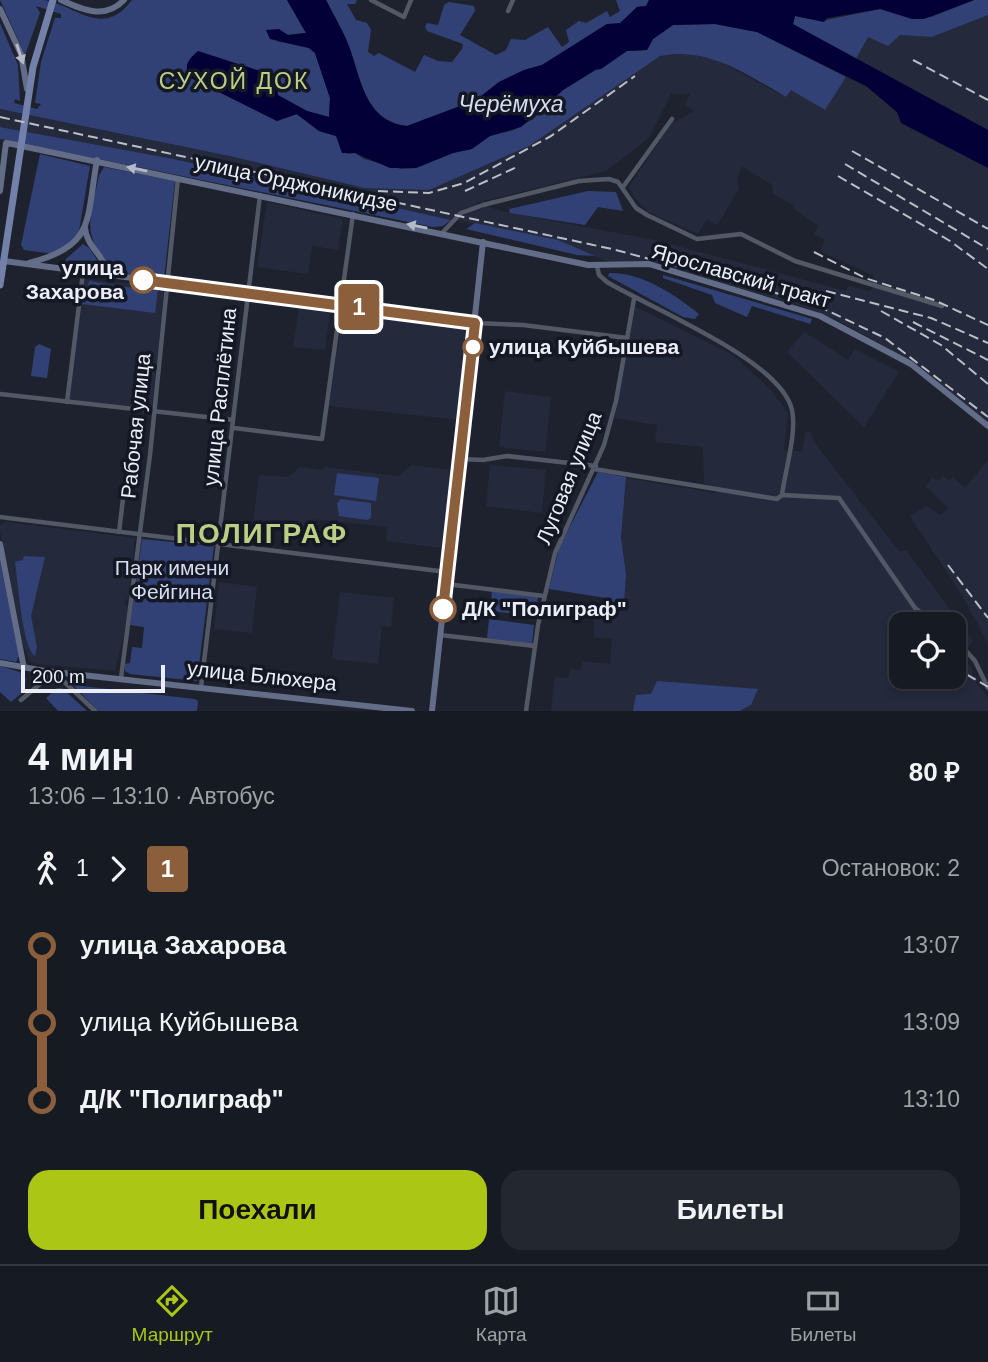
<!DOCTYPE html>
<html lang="ru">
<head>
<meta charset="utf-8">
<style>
	:root { --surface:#161a22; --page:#23272f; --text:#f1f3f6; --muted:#9ea1a5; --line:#353840; --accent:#abc615 }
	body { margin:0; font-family:Arial,sans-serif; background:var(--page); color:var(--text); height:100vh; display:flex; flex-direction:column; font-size:26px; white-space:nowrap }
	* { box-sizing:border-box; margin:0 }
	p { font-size:23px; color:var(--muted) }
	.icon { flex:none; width:38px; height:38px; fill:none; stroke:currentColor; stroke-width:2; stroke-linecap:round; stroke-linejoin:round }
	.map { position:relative; height:711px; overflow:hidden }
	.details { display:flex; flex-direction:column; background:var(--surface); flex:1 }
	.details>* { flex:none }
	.badge { padding:0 14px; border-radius:5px; font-size:24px; line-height:46px }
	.fabs { position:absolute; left:889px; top:612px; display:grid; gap:14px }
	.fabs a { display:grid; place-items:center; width:77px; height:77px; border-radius:14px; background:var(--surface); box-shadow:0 4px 10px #0003,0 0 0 2px var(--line); font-size:35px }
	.scale { position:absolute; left:21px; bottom:18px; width:144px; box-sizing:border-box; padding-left:7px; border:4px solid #ebeef6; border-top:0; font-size:19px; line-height:24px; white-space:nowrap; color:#ebeef6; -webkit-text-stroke:5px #141824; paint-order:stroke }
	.map>.badge { position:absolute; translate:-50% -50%; box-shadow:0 0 0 4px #fff }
	.legs { display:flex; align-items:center; gap:10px; height:77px; padding:0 28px; font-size:23px }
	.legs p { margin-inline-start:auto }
	.summary { display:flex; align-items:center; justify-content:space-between; height:119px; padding:0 28px }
	h1 { font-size:38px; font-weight:700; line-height:52px }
	.button { display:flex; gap:14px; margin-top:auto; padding:14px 28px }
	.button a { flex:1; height:80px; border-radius:21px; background:var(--accent); color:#111; font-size:28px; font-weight:700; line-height:80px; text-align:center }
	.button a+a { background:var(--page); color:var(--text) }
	ul { padding:0 28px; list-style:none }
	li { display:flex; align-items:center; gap:24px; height:77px; font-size:26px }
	li i { display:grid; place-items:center; width:10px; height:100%; margin:0 9px; background:currentColor }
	li i::after { content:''; width:18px; height:18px; margin:-9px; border:5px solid; border-radius:50%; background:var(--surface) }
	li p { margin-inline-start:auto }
	li:first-child i { background:linear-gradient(#0000 50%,currentColor 0) }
	li:last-child i { background:linear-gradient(currentColor 50%,#0000 0) }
	.menu { display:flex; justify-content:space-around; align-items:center; height:98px; border-top:2px solid var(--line); background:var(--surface); font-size:19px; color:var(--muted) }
	.menu a { display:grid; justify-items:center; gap:4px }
	.menu .current { color:var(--accent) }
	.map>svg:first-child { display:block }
	.built { fill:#242a3c; fill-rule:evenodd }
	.green { fill:#314175 }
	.water { fill:#030038 }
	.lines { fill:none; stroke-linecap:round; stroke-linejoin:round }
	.street { stroke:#535866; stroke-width:4.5 }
	.secondary { stroke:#636d88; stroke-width:6 }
	.primary { stroke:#7381aa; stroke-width:7 }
	.rail { stroke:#bbbec7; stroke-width:2; stroke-dasharray:10 5; stroke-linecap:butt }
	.oneway { fill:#b5baca }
	.line-1-casing { stroke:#fff; stroke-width:16 }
	.line-1 { stroke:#8b5e3c; stroke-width:10 }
	.stop-1-dot { fill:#fff; stroke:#8b5e3c; stroke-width:3.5 }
	.labels { text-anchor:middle; stroke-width:7; stroke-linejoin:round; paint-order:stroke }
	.street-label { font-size:21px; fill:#ebeef6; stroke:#141824 }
	.stop-label { font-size:21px; font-weight:bold; fill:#ebeef6; stroke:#141824; text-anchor:start }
	.park-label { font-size:21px; fill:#d6ddf0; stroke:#141824 }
	.neighbourhood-label { font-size:23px; letter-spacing:2px; fill:#bcce83; stroke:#141824 }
	.water-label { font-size:23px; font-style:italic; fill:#d6ddf0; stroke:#141824 }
	.district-label { font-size:28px; font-weight:bold; letter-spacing:2px; fill:#bcce83; stroke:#141824 }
</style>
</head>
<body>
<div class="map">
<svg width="988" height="711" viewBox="0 0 988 711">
	<rect width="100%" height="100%" fill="#1e222e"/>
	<!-- built -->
	<g class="built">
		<polygon points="988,15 988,130 856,59 868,36 888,45 900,35 932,37"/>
		<path d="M677,52L710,56L785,97L791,89L824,110L846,77L866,86L897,112L988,168V423L912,361L837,320L805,307L652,263L609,262L545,237L405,211L175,159L0,127V109L234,157L354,186L429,190L529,146L643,65L660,56ZM671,94H690L685,105L694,111L672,123L659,141L629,187L634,197L648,212L698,234L707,219L717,225L739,189L737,179L742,166L772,185L773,194L791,204L794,203V209L818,226L814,234L825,240L820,251L874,276L871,291L848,286L846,291L655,240L510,213L475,203L606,171L649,138Z"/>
		<polygon points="267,202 343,219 338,250 312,246 308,274 257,267"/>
		<polygon points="85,279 161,287 164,290 152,408 71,400 69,397"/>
		<polygon points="299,306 330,310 325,350 293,347"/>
		<path d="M634,306L733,355L771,390L788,414L784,450L802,452L805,433L810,431L817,446L899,551H907L973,641L963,654L973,671L972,675L978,678L976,683L988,697V711H551L555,677L568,678L570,669L581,670L582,661L610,664L612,638H594V616L613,620L616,603L623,604L626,574L621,538L626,478L715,493L716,487L704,484L703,447L655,442L657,425L615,418ZM901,625H954V677H901Z"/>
		<polygon points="343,309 451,323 464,328 470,336 461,420 329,406"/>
		<polygon points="804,332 848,360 855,349 899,372 864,427 787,352"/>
		<polygon points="505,391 551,397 545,452 499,447"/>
		<polygon points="988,460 988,643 962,595 910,516 926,506 941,515 948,508 926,486 932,478 939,480 943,476 949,481 953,477 965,488"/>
		<polygon points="411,465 451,470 442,548 386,541 387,527 315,519 314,524 304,523 303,530 253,524 259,475 288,477 300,467 321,470 325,467 399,476"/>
		<polygon points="490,465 546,470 542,513 486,506"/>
		<polygon points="6,522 135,538 129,595 125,604 128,608 124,634 115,671 38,664 29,661 23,645 0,532 0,526"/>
		<polygon points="219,582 257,587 252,633 214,629"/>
		<polygon points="340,592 394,598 391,627 382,626 378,664 332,659"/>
	</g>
	<!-- green -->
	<g class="green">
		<path d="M0,0C14,0 30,0 44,0C77,6 103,39 132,0H287L306,33L288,35L276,41L309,48L315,53L330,98L329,117L307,111L277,95L274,79C234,58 229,61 189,77L277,121L296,114L319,131L336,136L347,154L355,153L364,159L401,169L416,168L453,153L471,149L490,136L514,130L533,119L563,90L627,51L647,50L653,39L673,25L715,24L757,32L846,77L825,110L791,90L786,97C746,74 708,46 660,56L529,146L429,190L364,188L234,157L0,109V23L18,65L20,101L15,99L14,103L37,109L41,104L35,103L41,62L55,18H61V14L36,6L40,13L25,55Z"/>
		<path d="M326,0H357L355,4H347L356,20L367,23L371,30L368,52L374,56L379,53L415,72L424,55L438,61L452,62L462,49L463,44L427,31L425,27L427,23L438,25L444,5L449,2L474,6L475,11L460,35L496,55L506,50L511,39L525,40L548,27L562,47L569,42L566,30L579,21L586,23L607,11L610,17L620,11L616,0H649L646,6L637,7L620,24H607L542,65L524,70L499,82L476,100L407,126C366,121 361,81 350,49C344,32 334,16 326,0Z"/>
		<polygon points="974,0 988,0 988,15 932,37 900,35 888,46 868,37 856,59 793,25 795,16 821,21 880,9 931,17"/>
		<polygon points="0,127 174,159 451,220 443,226 433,227 0,139"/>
		<polygon points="40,154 90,166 79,231 76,238 54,254 24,250 21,245"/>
		<path d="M104,167L175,181L164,278L113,272C80,230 90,224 99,175Z"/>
		<polygon points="588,191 616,192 623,211 598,207 585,225 510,213 509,209"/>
		<polygon points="475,223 558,240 595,256 577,255 466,229"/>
		<polygon points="83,244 89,248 104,270 64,265 66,259"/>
		<path d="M609,273C641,272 674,294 699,314L695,319L683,317L608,276Z"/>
		<polygon points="663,275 812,319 810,324 752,306 747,317 715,303 712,295 663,278"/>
		<polygon points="89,281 145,290 146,288 158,289 155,313 82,304 85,285 88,286"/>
		<polygon points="39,344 51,349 47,378 31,376 35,347"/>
		<polygon points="598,472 626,477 621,538 626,574 624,604 606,602 606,598 549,589 559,548"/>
		<polygon points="337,473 379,478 376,501 334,495"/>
		<polygon points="341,499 371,503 371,518 367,520 339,516 337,503"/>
		<polygon points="142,539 214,546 197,681 130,674 125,671 125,664 130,663 132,647 142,648 144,627 130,625"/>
		<path d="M24,556L45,557L31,616L37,647L35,656C22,647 18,581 15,562L23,560Z"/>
		<polygon points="0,561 19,656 16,662 0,659"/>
		<polygon points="492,591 538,597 535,616 490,611"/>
		<polygon points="489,619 534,625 532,644 487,638"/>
		<polygon points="0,666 20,672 26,679 23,692 11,702 0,692"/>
		<polygon points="657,681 758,689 751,705 739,711 633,711 636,695 651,694"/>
		<polygon points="73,685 195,699 198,701 197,711 98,711"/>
		<polygon points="57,688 62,688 87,711 58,711 46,698"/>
	</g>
	<!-- water -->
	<path class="water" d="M287,0H326C334,16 344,32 350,49C361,80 366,122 407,126L476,100L499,82L524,70L542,65L607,24L620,23L637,7L646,6L649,0H974L924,19H912L880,9L827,18L824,22L795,16L793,24L988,130V168L901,123L897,112L866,86L757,32L715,24L673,25L653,39L647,50L627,51L601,69L595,70L563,90L521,127L490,136L472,149L453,153L416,168H390L355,153H342L336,136L319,131L297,114L277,121L189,77C184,64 188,60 198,51L260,71L277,81L278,95L307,111L329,117L330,98L315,53L309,48L270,39L266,30L279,29L288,35L306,33Z"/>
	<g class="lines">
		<!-- street -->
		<g class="street">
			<polyline points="371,0 404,17 411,0"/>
			<polyline points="508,11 513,0"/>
			<polyline points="623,187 672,119"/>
			<polyline points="443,232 461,213 483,205 579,181 609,179 618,182 636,208 647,215 697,239 741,234 795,261 942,306"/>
			<polyline points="475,323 523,325 627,338"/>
			<polyline points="0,394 233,420"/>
			<polyline points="67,402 83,273"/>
			<polyline points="234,428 322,439 353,214"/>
			<polyline points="460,459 483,460 507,456 596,466"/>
			<path d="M594,469L777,499L782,495C785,471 797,433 792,410C781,360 650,308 607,282L599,275L597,266"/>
			<polyline points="782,495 839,498 915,608 937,625"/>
			<polyline points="0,517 447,572"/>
			<polyline points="119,532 123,499"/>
			<polyline points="446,584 544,596"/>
			<polyline points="440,635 535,646"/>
			<polyline points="954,637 975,661 988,688"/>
			<polyline points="121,678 150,455 178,178"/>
			<polyline points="201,687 260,195"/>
			<polyline points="21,700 54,672 95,711"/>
			<polyline points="526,711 538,625 555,553 604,445 616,401 634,299"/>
		</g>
		<!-- secondary -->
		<g class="secondary">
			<path d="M61,0C83,10 105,20 124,0"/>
			<polyline points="0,9 21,54 27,89"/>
			<polyline points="0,191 6,143 12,144 588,265 649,264 820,316 911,364 988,426"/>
			<path d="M85,228C86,247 108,258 107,276"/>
			<polyline points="4,261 475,323"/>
			<path d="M29,263C96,246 86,220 97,160"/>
			<polyline points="0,544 24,668"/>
			<polyline points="0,663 45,671 412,711"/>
			<polyline points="432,711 483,242"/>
		</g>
		<!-- primary -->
		<polyline class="primary" points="0,285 33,67 53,0"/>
		<!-- rail -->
		<g class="rail">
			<polyline points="913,60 988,100"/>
			<polyline points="0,117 612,249 770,291 824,309 885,338 988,417"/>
			<polyline points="852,151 988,229"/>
			<polyline points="845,164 988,249"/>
			<polyline points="838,176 950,241 988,269"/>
			<polyline points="378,191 429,193 464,183 551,136 635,76"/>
			<polyline points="465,191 519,166"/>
			<polyline points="814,252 865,278 934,300 988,325"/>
			<polyline points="826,291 931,318 988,343"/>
			<polyline points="881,311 941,345 988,384"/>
			<polyline points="913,322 988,360"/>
			<polyline points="948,565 988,618"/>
			<polyline points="954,667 988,687"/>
		</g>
	</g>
	<!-- one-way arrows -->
	<defs><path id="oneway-solid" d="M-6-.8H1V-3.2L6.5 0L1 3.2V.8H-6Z" transform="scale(1.75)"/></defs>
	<g class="oneway">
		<use href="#oneway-solid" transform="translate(20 54) rotate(71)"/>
		<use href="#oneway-solid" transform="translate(137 169) rotate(-169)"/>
		<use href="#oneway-solid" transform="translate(417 226) rotate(-168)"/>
	</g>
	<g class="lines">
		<defs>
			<polyline id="line-1" points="143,280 475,323 443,609"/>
		</defs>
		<!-- line-1 casing -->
		<use href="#line-1" class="line-1-casing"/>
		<!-- line-1 -->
		<use href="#line-1" class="line-1"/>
	</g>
	<!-- markers -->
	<g class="stop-1-dot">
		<circle cx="143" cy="280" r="12"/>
		<circle cx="473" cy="347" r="9"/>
		<circle cx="443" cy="609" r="12"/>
	</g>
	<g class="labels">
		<!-- street labels -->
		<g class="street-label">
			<text transform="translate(296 183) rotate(12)" y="7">улица Орджоникидзе</text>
			<text transform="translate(741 276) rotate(16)" y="7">Ярославский тракт</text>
			<text transform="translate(220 397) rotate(-84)" y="7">улица Расплётина</text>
			<text transform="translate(136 426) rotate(-84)" y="7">Рабочая улица</text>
			<text transform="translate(569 478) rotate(-68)" y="7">Луговая улица</text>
			<text transform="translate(262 676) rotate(6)" y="7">улица Блюхера</text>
		</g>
		<!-- stop labels -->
		<g class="stop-label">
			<text x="124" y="275" text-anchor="end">улица<tspan x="124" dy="24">Захарова</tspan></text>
			<text x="489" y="354">улица Куйбышева</text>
			<text x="462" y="616">Д/К "Полиграф"</text>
		</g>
		<!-- park labels -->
		<g class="park-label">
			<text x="172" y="575">Парк имени<tspan x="172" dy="24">Фейгина</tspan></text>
		</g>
		<!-- neighbourhood labels -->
		<g class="neighbourhood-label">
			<text x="234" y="89">СУХОЙ ДОК</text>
		</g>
		<!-- water labels -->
		<g class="water-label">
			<text x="511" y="112">Черёмуха</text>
		</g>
		<!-- district labels -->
		<g class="district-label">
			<text x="262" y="543">ПОЛИГРАФ</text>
		</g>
	</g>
</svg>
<div class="fabs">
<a><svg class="icon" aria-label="locate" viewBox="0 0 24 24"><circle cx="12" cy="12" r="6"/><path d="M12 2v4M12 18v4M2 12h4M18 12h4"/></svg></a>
</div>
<div class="scale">200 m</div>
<b class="badge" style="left:359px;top:307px;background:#8b5e3c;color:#fff">1</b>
</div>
<section class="details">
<div class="summary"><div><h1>4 мин</h1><p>13:06 – 13:10 · Автобус</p></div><b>80 ₽</b></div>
<div class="legs"><svg class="icon" aria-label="walk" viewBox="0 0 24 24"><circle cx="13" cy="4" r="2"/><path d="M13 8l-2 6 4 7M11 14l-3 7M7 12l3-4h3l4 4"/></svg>1<svg class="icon" aria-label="forward" viewBox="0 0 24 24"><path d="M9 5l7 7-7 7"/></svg><b class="badge" style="background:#8b5e3c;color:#fff">1</b><p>Остановок: 2</p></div>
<ul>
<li><i style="color:#8b5e3c"></i><b>улица Захарова</b><p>13:07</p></li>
<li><i style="color:#8b5e3c"></i><span>улица Куйбышева</span><p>13:09</p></li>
<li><i style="color:#8b5e3c"></i><b>Д/К &quot;Полиграф&quot;</b><p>13:10</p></li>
</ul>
<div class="button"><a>Поехали</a><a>Билеты</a></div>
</section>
<nav class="menu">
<a class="current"><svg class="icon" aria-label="directions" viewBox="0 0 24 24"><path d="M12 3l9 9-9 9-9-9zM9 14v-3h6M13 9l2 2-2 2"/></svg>Маршрут</a>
<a><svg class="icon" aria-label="map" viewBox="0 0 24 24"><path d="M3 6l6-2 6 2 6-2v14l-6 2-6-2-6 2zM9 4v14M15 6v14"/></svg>Карта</a>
<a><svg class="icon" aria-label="tickets" viewBox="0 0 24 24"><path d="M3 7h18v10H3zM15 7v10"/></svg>Билеты</a>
</nav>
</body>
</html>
